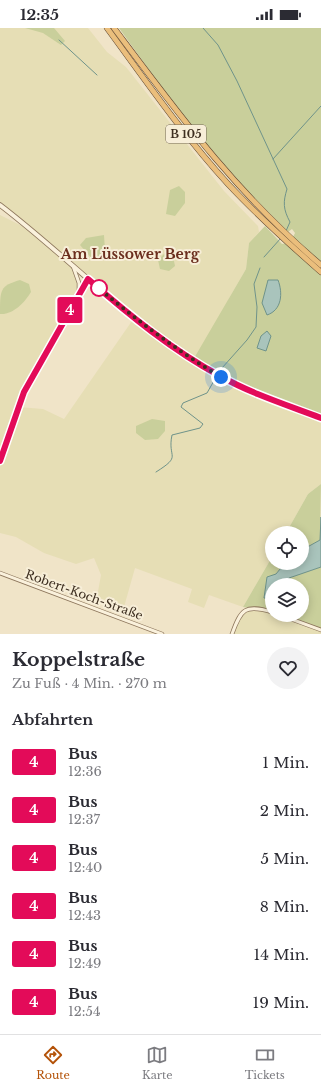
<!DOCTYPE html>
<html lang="de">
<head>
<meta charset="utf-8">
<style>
	:root { --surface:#fff; --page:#f2f2f3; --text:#2b2b33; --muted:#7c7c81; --line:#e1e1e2; --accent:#b45309 }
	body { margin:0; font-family:"Libre Baskerville",serif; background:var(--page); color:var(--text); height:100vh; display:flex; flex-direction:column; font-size:15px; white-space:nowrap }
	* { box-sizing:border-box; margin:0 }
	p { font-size:13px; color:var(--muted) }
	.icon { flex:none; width:22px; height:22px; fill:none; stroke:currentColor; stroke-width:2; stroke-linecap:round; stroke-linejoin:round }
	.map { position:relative; height:606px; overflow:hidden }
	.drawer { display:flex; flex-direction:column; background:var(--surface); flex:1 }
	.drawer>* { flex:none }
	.badge { padding:0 8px; border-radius:3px; font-size:14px; line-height:26px }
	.tools { position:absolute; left:265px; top:498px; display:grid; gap:8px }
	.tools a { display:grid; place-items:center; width:44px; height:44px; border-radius:50%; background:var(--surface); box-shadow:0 2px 10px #0003; font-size:20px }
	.you { position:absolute; width:20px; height:20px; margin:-10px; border:3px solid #fff; border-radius:50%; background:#1a73e8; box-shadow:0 0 0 6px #1a73e833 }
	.map>.badge { position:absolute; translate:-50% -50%; box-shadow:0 0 0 2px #fff }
	h2 { padding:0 12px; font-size:15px; line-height:36px }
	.round { display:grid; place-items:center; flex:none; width:42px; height:42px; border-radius:21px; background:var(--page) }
	.headline { display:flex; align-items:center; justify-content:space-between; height:68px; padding:0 12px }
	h1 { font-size:19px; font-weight:800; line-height:30px }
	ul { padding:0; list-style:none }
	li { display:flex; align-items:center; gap:12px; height:48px; padding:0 12px }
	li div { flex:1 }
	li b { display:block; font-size:15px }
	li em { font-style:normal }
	li .badge { min-width:44px; font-weight:700; text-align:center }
	.status { display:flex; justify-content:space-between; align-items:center; height:28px; padding:0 20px; background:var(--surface); direction:ltr }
	.status svg { height:11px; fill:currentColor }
	.tab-bar { display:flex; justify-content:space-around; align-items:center; height:56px; border-top:1px solid var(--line); background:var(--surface); font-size:11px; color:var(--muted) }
	.tab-bar a { display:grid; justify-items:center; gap:2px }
	.tab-bar .selected { color:var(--accent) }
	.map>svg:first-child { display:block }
	.farmland { fill:#e6deb5; fill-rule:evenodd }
	.green { fill:#c9cf9b }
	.water { fill:#a9c4bc; stroke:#6f938a }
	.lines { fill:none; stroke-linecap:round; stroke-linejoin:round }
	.stream { stroke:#6f938a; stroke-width:1 }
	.minor-casing { stroke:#8d765c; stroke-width:4.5 }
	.tertiary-casing { stroke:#8d765c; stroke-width:5.5 }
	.trunk-casing { stroke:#5b4430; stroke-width:6 }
	.minor { stroke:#faf1dc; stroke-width:3 }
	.tertiary { stroke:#faf1dc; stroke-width:4 }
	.trunk { stroke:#eabe7c; stroke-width:5 }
	.line-casing { stroke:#fff; stroke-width:9 }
	.line { stroke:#e30b59; stroke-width:6 }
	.walk { stroke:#3d2e20; stroke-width:4; stroke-dasharray:0 7.2 }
	.stop-dot { fill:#fff; stroke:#e30b59; stroke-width:2 }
	.labels { text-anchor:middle; stroke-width:4; stroke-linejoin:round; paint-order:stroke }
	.shield { fill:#f7eed8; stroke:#756857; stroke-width:1 }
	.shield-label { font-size:11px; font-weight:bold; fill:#3d2e20 }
	.street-label { font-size:12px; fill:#3d2e20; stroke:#f7eed8 }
	.quarter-label { font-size:14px; font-weight:bold; fill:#6b2e1e; stroke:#f7eed8 }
</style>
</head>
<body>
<div class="status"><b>12:35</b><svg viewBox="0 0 49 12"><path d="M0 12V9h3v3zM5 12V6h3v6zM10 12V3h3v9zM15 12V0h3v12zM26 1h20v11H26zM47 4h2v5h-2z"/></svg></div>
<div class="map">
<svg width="321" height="606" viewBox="0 0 321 606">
	<rect width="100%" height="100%" fill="#f0e4c8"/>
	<!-- farmland -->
	<g class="farmland">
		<path d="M0,0H88L107,24L126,39L224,163L258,198L259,204L249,215L246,241L228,272L321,390V456L308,466L286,505H272V529L243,579L209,567L204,580L188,574L192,561L135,540L124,579L97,569L101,547L94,530L76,536L44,525L16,509L0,505V187L28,201L0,177ZM73,239L134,290L64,391L43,381L19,379L24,364L79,267V255Z"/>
		<polygon points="248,580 272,584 272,587 280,587 321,602 321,606 232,606 238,588"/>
	</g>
	<!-- green -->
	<g class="green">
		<polygon points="25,0 54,0 65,13 61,17 43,5"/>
		<polygon points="119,0 321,0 321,237 293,209 295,205 292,201 288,204 232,148 172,74"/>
		<polygon points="179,158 185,164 185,175 175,188 166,186 170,162"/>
		<polygon points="265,198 282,216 287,215 321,244 321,390 265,368 193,332 246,241 249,215"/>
		<polygon points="104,207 105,222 99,230 92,231 80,217 86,210"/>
		<polygon points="165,225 173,228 175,238 169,243 160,241 158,232"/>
		<path d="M20,252L29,256L31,264C25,274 13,287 0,286C0,261 0,258 20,252Z"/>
		<polygon points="152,391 165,393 165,403 158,411 145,412 136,405 136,398"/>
		<polygon points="321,456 320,512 302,522 302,505 286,505 308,466"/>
		<polygon points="272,529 272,535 285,535 276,546 264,569 272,571 272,584 243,579"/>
		<polygon points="321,539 321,602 280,587 302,587 302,557 286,557 289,550"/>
	</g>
	<!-- water -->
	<g class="water">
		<path d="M268,252H278C283,265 282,282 267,287L262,275Z"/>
		<polygon points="267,303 271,308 266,323 257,320 261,308"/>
		<polygon points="321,489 321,539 289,550 286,557 272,557 272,571 264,570 267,549 276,546 285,535 302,535 302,522 320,512"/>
	</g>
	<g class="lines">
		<!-- stream -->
		<g class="stream">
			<path d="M203,0L218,17L237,53L287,161C283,174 283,181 290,194L286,203"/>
			<polyline points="59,12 97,47"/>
			<polyline points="273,131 321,78"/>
			<polyline points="264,229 281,210"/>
			<polyline points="222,340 247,312 256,299 257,279 254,256 260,240"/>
			<path d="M156,444C183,427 167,431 172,407L200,400L203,396L181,379L183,375L207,365L215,351"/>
		</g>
		<defs>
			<g id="minor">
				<polyline points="73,238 79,255 79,265"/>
				<polyline points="0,433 24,364 88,251"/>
				<polyline points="0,545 162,606"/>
				<polyline points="280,587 321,602"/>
				<path d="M232,606C241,581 245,576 272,584"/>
			</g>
			<path id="tertiary" d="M0,177C63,225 119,284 186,328C228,356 275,372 321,390"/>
			<g id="trunk">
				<path d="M107,0C146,53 184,108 228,156C258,188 289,216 321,244"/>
				<path d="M114,0C180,88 236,165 321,237"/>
			</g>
		</defs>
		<!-- minor casing -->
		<use href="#minor" class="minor-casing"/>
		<!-- tertiary casing -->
		<use href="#tertiary" class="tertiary-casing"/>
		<!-- trunk casing -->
		<use href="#trunk" class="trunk-casing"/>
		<!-- minor -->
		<use href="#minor" class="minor"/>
		<!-- tertiary -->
		<use href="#tertiary" class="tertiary"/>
		<!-- trunk -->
		<use href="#trunk" class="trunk"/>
	</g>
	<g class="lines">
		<defs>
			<path id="line" d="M0,433L24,364L88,251C129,287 172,322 220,348C252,366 287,377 321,390"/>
		</defs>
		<!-- line casing -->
		<use href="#line" class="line-casing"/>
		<!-- line -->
		<use href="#line" class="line"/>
		<!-- walk -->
		<path class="walk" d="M99,260L97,259C137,292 176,322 221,349"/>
	</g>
	<!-- markers -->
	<circle class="stop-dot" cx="99" cy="260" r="8"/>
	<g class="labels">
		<!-- shield labels -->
		<rect class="shield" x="166" y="97" width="40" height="18" rx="3"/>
		<g class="shield-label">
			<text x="186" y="110">B 105</text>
		</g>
		<!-- street labels -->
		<g class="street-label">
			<text transform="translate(84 567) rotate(20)" y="4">Robert-Koch-Straße</text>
		</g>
		<!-- quarter labels -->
		<g class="quarter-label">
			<text x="130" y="231">Am Lüssower Berg</text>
		</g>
	</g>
</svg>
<div class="tools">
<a><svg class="icon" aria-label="locate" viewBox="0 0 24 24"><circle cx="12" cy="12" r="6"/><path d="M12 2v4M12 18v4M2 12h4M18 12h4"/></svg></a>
<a><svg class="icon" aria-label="layers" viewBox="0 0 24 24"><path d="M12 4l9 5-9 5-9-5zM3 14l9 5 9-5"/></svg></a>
</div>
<div class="you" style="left:221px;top:349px"></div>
<b class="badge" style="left:70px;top:282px;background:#e30b59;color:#fff">4</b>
</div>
<section class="drawer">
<div class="headline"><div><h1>Koppelstraße</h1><p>Zu Fuß · 4 Min. · 270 m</p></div><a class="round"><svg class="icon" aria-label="heart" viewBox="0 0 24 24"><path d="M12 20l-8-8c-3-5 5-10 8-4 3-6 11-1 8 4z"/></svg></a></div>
<h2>Abfahrten</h2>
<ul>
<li><span class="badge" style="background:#e30b59;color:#fff">4</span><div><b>Bus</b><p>12:36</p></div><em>1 Min.</em></li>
<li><span class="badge" style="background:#e30b59;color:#fff">4</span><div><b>Bus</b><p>12:37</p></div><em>2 Min.</em></li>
<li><span class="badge" style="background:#e30b59;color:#fff">4</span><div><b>Bus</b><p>12:40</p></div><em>5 Min.</em></li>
<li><span class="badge" style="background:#e30b59;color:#fff">4</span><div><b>Bus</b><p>12:43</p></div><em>8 Min.</em></li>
<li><span class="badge" style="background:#e30b59;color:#fff">4</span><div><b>Bus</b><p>12:49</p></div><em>14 Min.</em></li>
<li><span class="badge" style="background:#e30b59;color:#fff">4</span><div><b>Bus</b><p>12:54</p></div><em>19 Min.</em></li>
</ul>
</section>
<nav class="tab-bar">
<a class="selected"><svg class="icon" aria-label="directions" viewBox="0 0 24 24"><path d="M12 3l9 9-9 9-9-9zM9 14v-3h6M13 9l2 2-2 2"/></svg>Route</a>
<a><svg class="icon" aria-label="map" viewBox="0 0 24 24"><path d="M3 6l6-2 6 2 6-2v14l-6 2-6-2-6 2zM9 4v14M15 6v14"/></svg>Karte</a>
<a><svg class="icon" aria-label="tickets" viewBox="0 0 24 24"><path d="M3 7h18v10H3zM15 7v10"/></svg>Tickets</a>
</nav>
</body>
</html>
